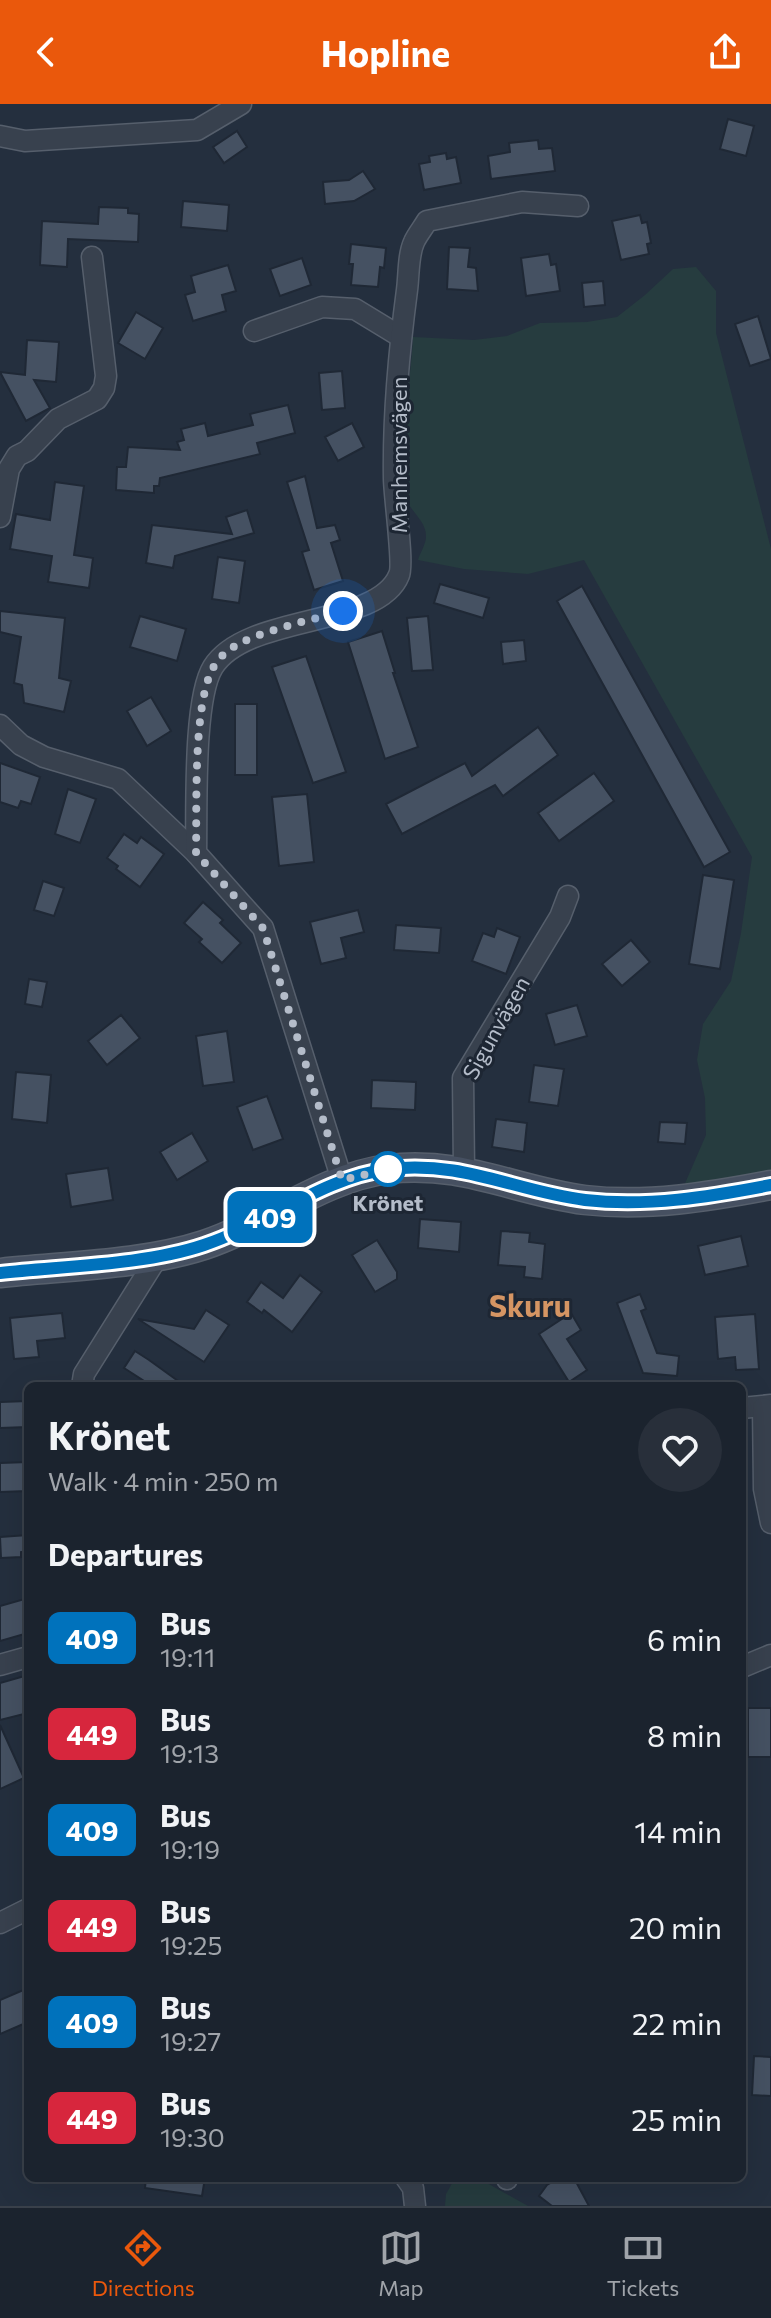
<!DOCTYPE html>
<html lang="en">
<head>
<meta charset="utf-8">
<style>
	:root { --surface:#1b232e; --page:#282f3a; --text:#f1f3f6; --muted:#a0a4aa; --line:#39404a; --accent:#ea580c }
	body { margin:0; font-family:Commissioner,sans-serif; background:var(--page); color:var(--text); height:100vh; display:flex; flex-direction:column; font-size:30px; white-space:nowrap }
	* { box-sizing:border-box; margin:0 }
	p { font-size:26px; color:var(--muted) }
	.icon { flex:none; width:44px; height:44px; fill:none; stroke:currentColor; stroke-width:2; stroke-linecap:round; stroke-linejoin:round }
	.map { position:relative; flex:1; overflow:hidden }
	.side { position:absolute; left:24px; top:1278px; width:722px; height:800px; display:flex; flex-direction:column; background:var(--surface); border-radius:12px; box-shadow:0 8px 32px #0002,0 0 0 2px var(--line) }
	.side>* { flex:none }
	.badge { padding:0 16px; border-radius:12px; font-size:28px; line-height:52px }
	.you { position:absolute; width:40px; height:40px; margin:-20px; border:6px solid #fff; border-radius:50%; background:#1a73e8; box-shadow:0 0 0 12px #1a73e833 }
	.map>.badge { position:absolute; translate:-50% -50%; box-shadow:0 0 0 4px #fff }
	h2 { padding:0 24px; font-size:30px; line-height:72px }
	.round { display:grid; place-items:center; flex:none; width:84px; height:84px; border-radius:42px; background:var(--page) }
	.summary { display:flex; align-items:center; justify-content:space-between; height:136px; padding:0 24px }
	h1 { font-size:38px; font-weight:700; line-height:60px }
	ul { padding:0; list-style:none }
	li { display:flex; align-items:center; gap:24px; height:96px; padding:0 24px }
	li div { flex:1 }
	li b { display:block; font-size:30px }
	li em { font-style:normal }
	li .badge { min-width:88px; font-weight:700; text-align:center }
	header { display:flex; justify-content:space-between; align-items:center; height:104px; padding:0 24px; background:var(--accent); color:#fff; font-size:36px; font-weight:700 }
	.menu { display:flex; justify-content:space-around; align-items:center; height:112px; border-top:2px solid var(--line); background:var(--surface); font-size:22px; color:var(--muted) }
	.menu a { display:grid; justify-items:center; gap:4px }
	.menu .current { color:var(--accent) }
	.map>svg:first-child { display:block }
	.green { fill:#263c3f }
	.building { fill:#455162; stroke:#1f2835; stroke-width:2 }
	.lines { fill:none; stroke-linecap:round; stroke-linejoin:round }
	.street-casing { stroke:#565f6c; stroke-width:23 }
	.secondary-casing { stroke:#565f6c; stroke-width:31 }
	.street { stroke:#38414e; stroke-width:20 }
	.secondary { stroke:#465061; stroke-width:28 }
	.line-casing { stroke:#fff; stroke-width:18 }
	.line { stroke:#0072bc; stroke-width:12 }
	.walk { stroke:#b4bcc9; stroke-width:8; stroke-dasharray:0 14.4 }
	.stop-dot { fill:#fff; stroke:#0072bc; stroke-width:4 }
	.labels { text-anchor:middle; stroke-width:6; stroke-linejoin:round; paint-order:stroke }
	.street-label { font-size:22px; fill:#b4bcc9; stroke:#1d2633 }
	.stop-label { font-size:22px; font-weight:bold; fill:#b4bcc9; stroke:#1d2633 }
	.district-label { font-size:30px; font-weight:bold; fill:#d59563; stroke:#1d2633 }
</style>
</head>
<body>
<header><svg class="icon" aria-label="back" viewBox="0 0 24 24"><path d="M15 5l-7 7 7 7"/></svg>Hopline<svg class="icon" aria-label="share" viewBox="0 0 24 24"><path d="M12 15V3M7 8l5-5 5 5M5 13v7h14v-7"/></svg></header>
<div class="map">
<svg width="771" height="2102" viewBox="0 0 771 2102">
	<rect width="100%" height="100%" fill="#242f3e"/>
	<!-- green -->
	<g class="green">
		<path d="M696,163L716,187V229L771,445V1072L683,1084L706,1031L705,994L697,956L703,920L731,877L741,829L752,753L584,456L528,470L464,465L418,456C420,449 426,440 426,433C427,416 407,406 404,389C397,344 411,281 413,233L474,236L507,232L540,219L587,218L617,213L645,191L673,165Z"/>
		<polygon points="455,2074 478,2074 528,2102 445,2102 446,2090"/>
	</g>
	<!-- building -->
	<g class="building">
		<polygon points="728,15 754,22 746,52 720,45"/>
		<polygon points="237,27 247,43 224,59 213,43"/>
		<polygon points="538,36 539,45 552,44 555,67 491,75 488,52 510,48 509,39"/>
		<polygon points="446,49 447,55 456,53 461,79 424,86 419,60 430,58 429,52"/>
		<polygon points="363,67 375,85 354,97 325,100 323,78 349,76"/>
		<polygon points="183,97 229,101 227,127 181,123"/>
		<polygon points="99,103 128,104 128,109 139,110 138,138 68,135 67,163 40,161 42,117 98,120"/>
		<polygon points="640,111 642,119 647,118 651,139 647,140 649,150 621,156 612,117"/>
		<polygon points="351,140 386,144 384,164 380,163 378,183 351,181 353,160 349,160"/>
		<polygon points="449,143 470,144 468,163 476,164 478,187 447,185"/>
		<polygon points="549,150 551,161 556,160 560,187 526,192 521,154"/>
		<polygon points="302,154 311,181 280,192 270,165"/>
		<polygon points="228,161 236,187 222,191 226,207 193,217 185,191 195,188 191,172"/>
		<polygon points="603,177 605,201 584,203 582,179"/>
		<polygon points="136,208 163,224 145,255 118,239"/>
		<polygon points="758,212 771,255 750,262 735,220"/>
		<polygon points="27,236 59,238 56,278 34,276 50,304 26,317 0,268 25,271"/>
		<polygon points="342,267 345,304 322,306 319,269"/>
		<polygon points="288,301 295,329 257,339 260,350 160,374 159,382 154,382 154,389 116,386 117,363 126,363 128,343 180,346 177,338 184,336 181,325 205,319 208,332 253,321 250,310"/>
		<polygon points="352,319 364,343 338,357 325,333"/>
		<polygon points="305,372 317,424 335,421 340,436 331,439 343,477 314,486 302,448 309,446 287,378"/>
		<polygon points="55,378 84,382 74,451 93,454 89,484 48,478 52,452 10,445 16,410 50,416"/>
		<polygon points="247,406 254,429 175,452 173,464 146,459 152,421 232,430 226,413"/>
		<polygon points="218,453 245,457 239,499 212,495"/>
		<polygon points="440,480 489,494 483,514 434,499"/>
		<polygon points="582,482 730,748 704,763 557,497"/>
		<polygon points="0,507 65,514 59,574 71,577 64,608 24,599 22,581 14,579 21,533 0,528"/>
		<polygon points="140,512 186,525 177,557 130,543"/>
		<polygon points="428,512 433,566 412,567 407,514"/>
		<polygon points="382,527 395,569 393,569 418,643 385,655 348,538"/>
		<polygon points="524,536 526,557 503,560 501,538"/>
		<polygon points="306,552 346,668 313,679 272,563"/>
		<polygon points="151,593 171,627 147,642 127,607"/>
		<rect x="235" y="600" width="22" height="71"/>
		<polygon points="538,623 558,651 503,692 495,681 402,730 386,700 465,659 472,672"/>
		<polygon points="0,659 40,673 31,700 21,697 18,704 0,698"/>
		<polygon points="594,669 614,697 559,737 538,709"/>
		<polygon points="68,685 96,695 80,739 55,730"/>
		<polygon points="307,690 314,758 279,762 272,693"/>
		<polygon points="124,730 137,739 141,733 164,750 140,783 116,765 118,762 107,754"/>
		<polygon points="703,771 734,776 720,865 689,860"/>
		<polygon points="43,777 64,784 54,812 34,806"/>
		<polygon points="203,798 223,816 220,819 241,839 222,859 199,838 202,835 184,819"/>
		<polygon points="358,806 364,828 341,834 346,854 321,860 310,818"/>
		<polygon points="396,821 441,824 439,849 394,846"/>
		<polygon points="497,824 520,833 506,870 472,857 483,829 494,833"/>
		<polygon points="631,836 650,858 622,882 602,860"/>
		<polygon points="29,875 47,878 42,903 25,900"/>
		<polygon points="577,901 587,932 555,941 546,910"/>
		<polygon points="121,911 140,934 107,961 88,937"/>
		<polygon points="227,927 234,978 203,982 196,932"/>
		<polygon points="534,961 564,965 558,1002 529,998"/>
		<polygon points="16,968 51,971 47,1019 12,1015"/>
		<polygon points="372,976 416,978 415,1006 371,1004"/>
		<polygon points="267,992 283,1035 253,1046 237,1003"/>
		<polygon points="496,1015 527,1019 524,1048 492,1043"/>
		<polygon points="660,1018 687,1019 685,1040 658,1038"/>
		<polygon points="192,1029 208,1057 177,1076 160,1048"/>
		<polygon points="108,1064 113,1096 71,1103 66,1070"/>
		<polygon points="420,1115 461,1118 459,1148 418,1144"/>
		<polygon points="501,1127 530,1129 529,1138 545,1140 542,1175 524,1173 525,1163 498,1161"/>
		<polygon points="741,1132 748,1162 705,1171 698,1142"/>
		<polygon points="377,1136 397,1168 397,1175 375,1188 352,1151"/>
		<polygon points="300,1171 322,1188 292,1228 264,1206 262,1209 247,1198 261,1178 283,1194"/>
		<polygon points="640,1190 646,1205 641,1207 657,1249 679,1252 677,1272 643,1269 617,1199"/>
		<polygon points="206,1206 229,1221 204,1258 138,1215 194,1225"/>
		<polygon points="62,1209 65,1234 37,1237 39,1253 14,1255 10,1214"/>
		<polygon points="571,1209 581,1226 567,1235 587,1266 569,1278 539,1230"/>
		<polygon points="755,1210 759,1265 736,1266 735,1253 718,1255 715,1213"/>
		<polygon points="135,1247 149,1256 185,1282 152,1282 124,1264"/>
		<polygon points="28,1297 28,1323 0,1324 0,1298"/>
		<polygon points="28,1358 28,1387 0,1388 0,1359"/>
		<polygon points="28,1431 28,1447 21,1448 21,1453 1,1454 0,1433"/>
		<polygon points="28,1494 28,1529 0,1537 0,1502"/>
		<polygon points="28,1571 28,1609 0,1616 0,1579"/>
		<rect x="748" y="1604" width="23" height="49"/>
		<polygon points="0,1621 24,1674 0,1685"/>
		<polygon points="28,1884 28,1918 0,1930 0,1896"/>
		<polygon points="754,1952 771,1953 771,1992 752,1991"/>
		<polygon points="146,2074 205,2074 202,2092 145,2084"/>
		<polygon points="559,2074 574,2074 589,2102 552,2102 539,2092 547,2081"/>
	</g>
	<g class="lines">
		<defs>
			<g id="street">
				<polyline points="0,32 25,37 197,26 241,0"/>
				<polyline points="254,227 322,203 355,205 401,233"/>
				<polyline points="0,413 9,365 17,352 27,347 58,315 97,295 104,284 106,272 92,153"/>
				<polyline points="0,621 21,641 44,653 118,675 196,749"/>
				<polyline points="464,1066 463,974 560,813 568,792"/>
				<path d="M342,1076L263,824L196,749C197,707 193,595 213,563C247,509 378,524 399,471C404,460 394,392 394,374C393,312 399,247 407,186C409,171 408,151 414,138C417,131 423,124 427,117L522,98L578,102"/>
				<polyline points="82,1282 84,1270 158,1152"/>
				<polyline points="742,1304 771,1301"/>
				<polyline points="763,1304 764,1385 771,1419"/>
				<polyline points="0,1561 28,1553"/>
				<polyline points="742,1563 771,1551"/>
				<polyline points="0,1819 28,1805"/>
				<polyline points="406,2074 413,2084 415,2102"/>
				<polyline points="507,2075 507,2074"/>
			</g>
			<path id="secondary" d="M0,1169C64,1162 143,1161 204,1141C267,1120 321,1074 388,1065C463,1056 515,1087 585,1096C647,1103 709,1093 771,1081"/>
		</defs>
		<!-- street casing -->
		<use href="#street" class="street-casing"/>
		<!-- secondary casing -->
		<use href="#secondary" class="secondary-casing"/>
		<!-- street -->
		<use href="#street" class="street"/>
		<!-- secondary -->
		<use href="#secondary" class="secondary"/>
	</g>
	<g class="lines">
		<defs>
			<path id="line" d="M0,1169C63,1162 145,1161 204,1141C267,1120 322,1074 388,1065C463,1056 514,1087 585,1096C647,1103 709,1093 771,1081"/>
		</defs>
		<!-- line casing -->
		<use href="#line" class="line-casing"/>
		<!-- line -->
		<use href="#line" class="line"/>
		<!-- walk -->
		<path class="walk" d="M343,507C315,515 255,528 232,544C224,549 216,557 212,566C193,604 197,705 196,749L263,824L342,1076L388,1065"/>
	</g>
	<!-- markers -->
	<circle class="stop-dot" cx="388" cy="1065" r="16"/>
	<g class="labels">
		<!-- street labels -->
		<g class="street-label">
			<text transform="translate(399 351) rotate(-90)" y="8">Manhemsvägen</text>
			<text transform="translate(496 924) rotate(-61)" y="8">Sigunvägen</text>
		</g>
		<!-- stop labels -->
		<g class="stop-label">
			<text x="388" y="1107">Krönet</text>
		</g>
		<!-- district labels -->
		<g class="district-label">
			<text x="530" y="1213">Skuru</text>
		</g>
	</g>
</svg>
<div class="you" style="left:343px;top:507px"></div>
<b class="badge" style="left:270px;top:1113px;background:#0072bc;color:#fff">409</b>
<section class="side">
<div class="summary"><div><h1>Krönet</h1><p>Walk · 4 min · 250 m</p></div><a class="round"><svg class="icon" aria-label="heart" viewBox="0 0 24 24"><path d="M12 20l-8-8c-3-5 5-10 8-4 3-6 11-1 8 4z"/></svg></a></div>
<h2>Departures</h2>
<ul>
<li><span class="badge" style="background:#0072bc;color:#fff">409</span><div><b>Bus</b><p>19:11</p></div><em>6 min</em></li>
<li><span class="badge" style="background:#d7263d;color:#fff">449</span><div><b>Bus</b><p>19:13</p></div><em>8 min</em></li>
<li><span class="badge" style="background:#0072bc;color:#fff">409</span><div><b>Bus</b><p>19:19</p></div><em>14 min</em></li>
<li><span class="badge" style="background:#d7263d;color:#fff">449</span><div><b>Bus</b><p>19:25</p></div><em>20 min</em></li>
<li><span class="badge" style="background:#0072bc;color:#fff">409</span><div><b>Bus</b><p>19:27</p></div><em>22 min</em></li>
<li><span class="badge" style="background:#d7263d;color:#fff">449</span><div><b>Bus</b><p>19:30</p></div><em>25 min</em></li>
</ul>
</section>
</div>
<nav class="menu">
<a class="current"><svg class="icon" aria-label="directions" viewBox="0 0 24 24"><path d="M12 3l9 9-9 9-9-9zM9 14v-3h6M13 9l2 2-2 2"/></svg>Directions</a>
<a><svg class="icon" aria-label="map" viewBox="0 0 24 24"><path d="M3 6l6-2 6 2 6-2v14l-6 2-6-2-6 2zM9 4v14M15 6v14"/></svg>Map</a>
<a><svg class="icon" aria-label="tickets" viewBox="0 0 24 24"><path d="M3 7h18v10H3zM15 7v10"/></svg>Tickets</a>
</nav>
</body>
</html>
